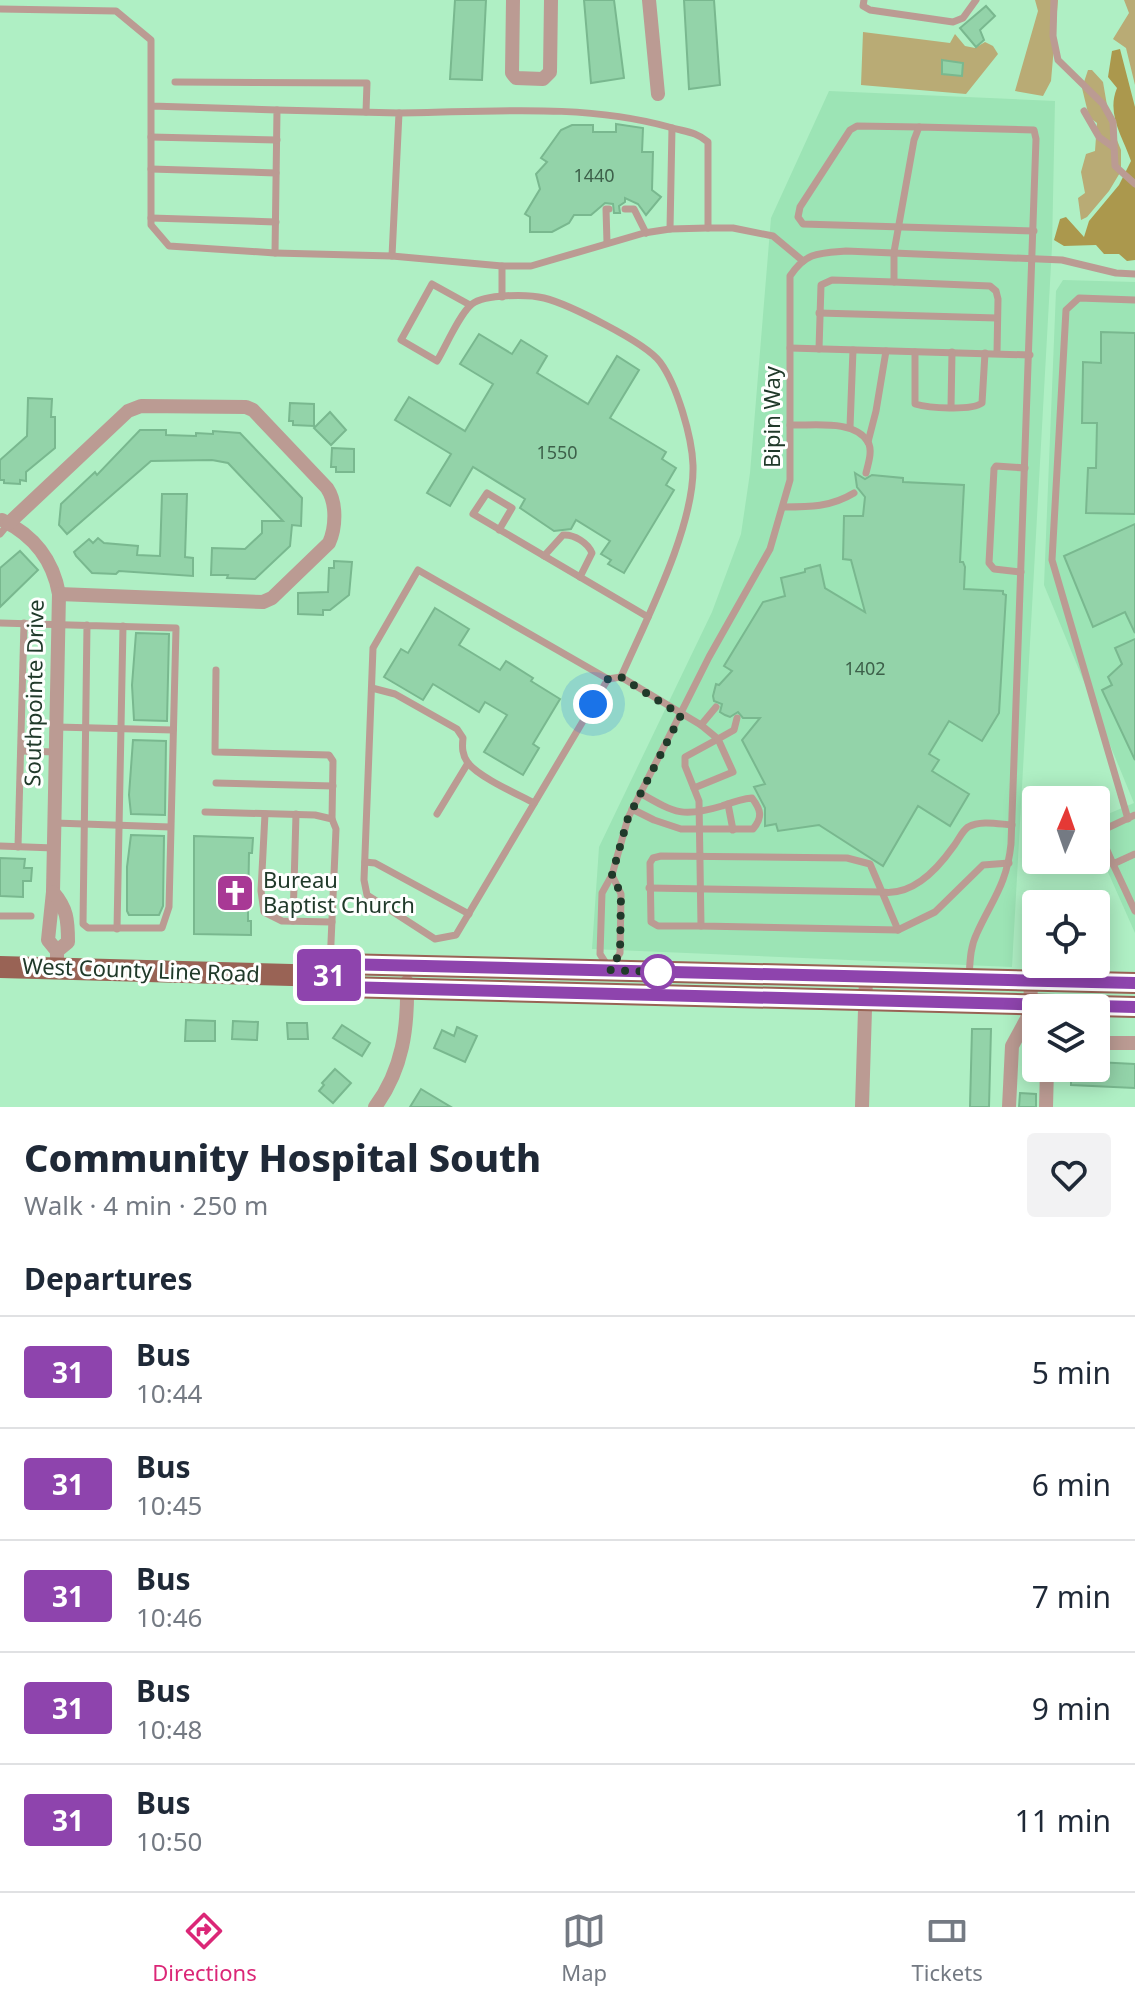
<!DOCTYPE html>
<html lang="en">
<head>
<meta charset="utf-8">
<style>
	:root { --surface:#fff; --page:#f2f2f3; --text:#1f2937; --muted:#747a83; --line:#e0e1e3; --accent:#db2777 }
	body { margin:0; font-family:"Noto Sans",sans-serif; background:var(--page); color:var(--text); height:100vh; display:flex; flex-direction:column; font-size:30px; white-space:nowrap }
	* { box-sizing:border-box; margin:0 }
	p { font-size:26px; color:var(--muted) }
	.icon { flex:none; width:44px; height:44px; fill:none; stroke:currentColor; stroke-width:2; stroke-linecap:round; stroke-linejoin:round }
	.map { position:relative; height:1107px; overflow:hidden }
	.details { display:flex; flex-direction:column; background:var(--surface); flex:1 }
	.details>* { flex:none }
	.badge { padding:0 16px; border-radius:6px; font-size:28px; line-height:52px }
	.needle { width:52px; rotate:2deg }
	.tools { position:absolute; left:1022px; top:786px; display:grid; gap:16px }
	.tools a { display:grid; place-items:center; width:88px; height:88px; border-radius:8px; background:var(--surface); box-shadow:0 4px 20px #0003; font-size:40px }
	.you { position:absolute; width:40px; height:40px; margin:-20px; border:6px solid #fff; border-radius:50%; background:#1a73e8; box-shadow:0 0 0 12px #1a73e833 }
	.map>.badge { position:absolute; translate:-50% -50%; box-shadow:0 0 0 4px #fff }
	h2 { padding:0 24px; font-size:30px; line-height:72px }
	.round { display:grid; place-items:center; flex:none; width:84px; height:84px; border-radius:8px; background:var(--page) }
	.headline { display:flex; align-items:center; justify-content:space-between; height:136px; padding:0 24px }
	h1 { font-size:38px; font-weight:800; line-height:60px }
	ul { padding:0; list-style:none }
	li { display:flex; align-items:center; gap:24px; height:112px; padding:0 24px; border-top:2px solid var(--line) }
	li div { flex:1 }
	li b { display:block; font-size:30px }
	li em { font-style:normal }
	li .badge { min-width:88px; font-weight:700; text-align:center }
	.tabs { display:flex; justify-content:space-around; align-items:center; height:112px; border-top:2px solid var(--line); background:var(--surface); font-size:22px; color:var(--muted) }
	.tabs a { display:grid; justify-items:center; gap:4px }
	.tabs .on { color:var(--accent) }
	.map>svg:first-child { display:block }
	.built { fill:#9ce4b5 }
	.green { fill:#b9ab75 }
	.forest { fill:#ab984d }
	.building { fill:#93d3a9; stroke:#79b88f; stroke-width:2 }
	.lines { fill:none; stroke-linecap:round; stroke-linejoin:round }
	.lane { stroke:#bb9b93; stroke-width:7 }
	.street { stroke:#bb9b93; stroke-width:14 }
	.primary { stroke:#996355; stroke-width:22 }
	.line-casing { stroke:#fff; stroke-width:18 }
	.line { stroke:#8e44ad; stroke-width:12 }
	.walk { stroke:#203a2a; stroke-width:8; stroke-dasharray:0 14.4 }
	.stop-dot { fill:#fff; stroke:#8e44ad; stroke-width:4 }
	.labels { text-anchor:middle; stroke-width:6; stroke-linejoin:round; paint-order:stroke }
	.number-label { font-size:18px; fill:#3d604a }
	.street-label { font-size:22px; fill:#203a2a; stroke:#fefffe }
	.poi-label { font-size:22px; fill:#203a2a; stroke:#fefffe; text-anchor:start }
</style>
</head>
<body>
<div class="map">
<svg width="1135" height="1107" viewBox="0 0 1135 1107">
	<rect width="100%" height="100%" fill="#afefc4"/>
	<!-- built -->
	<g class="built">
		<polygon points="829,91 1055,101 1052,247 1012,967 592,949 599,847 712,612 741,534 750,473 771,218"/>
		<polygon points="1063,280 1135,282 1135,933 1096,845 1096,819 1134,803 1044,585 1056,291"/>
	</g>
	<!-- green -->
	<g class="green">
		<polygon points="1035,0 1058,0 1051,81 1043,96 1015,91 1038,11"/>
		<polygon points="1124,0 1135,0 1135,85 1126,48 1113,39 1129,13"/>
		<polygon points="863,32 950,43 955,34 965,46 975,48 985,42 993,46 998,54 966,94 861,85"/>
		<polygon points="1088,70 1092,70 1103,82 1110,123 1121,150 1121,171 1109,191 1087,217 1081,220 1078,198 1085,193 1081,172 1086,154 1095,151 1097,123 1089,117 1082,88"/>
	</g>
	<!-- forest -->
	<path class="forest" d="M1120,49L1135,107V260L1127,261L1119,254H1104L1096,245L1064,246L1054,240L1060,219L1066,217L1084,237L1089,221L1119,185L1131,161C1123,137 1106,114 1117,88L1108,77L1112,51Z"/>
	<!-- building -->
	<g class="building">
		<polygon points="455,0 486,0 482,80 450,79"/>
		<polygon points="584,0 614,0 624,78 591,83"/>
		<polygon points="684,0 714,0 720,85 689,89"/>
		<polygon points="986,6 995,16 980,30 984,40 976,47 960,28"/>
		<polygon points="942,60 963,63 962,76 942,74"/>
		<polygon points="616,124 643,128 642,152 653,152 652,190 661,197 646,215 638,204 625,198 625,202 619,206 620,213 614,213 613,204 605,203 591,215 574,215 569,223 552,232 530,232 530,217 525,214 540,189 536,174 547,162 541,158 561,130 572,125 593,125 593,132 616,132"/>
		<polygon points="1101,332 1135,333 1135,514 1086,513 1088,468 1096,468 1097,423 1082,423 1083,366 1083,362 1101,363"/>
		<polygon points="479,334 512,354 521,340 547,356 537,373 588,404 617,356 639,370 610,418 666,452 662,459 676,468 666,485 674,490 624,573 608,564 611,560 601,554 610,541 576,520 571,529 554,531 520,508 525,499 473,467 450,506 427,493 451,454 395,420 409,397 465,431 493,384 460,364"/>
		<polygon points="28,398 52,399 51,417 55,417 55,448 26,472 26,481 20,480 20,484 4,483 4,480 0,480 0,460 27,436"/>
		<polygon points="290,403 314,404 314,426 293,425 293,421 289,421"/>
		<polygon points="330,412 346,430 331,445 314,428"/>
		<polygon points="140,430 166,430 166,435 196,436 196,433 213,434 213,431 240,433 302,498 301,526 292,525 290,546 255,579 227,578 228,575 211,575 212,548 245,549 262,533 262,521 283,521 228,463 212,460 151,461 67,534 59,525 61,504 95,472 97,475"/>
		<polygon points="332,448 354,449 354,472 336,472 336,467 331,467"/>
		<polygon points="855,473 865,479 872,475 903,478 903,482 964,485 960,562 963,562 965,567 964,589 1003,591 1003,594 1006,595 999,713 982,741 949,721 929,754 939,760 932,771 969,794 950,826 918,806 883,866 819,825 778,831 776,824 765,826 765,808 754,787 765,784 742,740 760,718 743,718 738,712 730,717 725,715 720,712 722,704 714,701 713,696 716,684 719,685 732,671 724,666 763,602 785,596 781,578 805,572 805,569 820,565 825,588 865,612 851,560 843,559 844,516 863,516 865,497 857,487"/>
		<polygon points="162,494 187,494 185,557 193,558 193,576 119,571 116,574 92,573 76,556 74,552 89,539 93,543 98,538 104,543 138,546 137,555 160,556"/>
		<polygon points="1135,524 1135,633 1125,612 1093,627 1064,556"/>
		<polygon points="20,551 38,570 0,607 0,568"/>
		<polygon points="334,561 352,562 349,595 330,610 323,610 323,615 298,614 298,593 328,592 329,568 334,568"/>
		<polygon points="435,608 469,629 459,645 500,670 506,661 533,678 531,681 560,699 533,744 539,748 523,775 484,752 507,715 485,702 479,712 433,684 423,700 384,677 401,649 408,653"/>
		<polygon points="136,633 169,634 167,721 134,720 132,685"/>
		<polygon points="1135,639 1135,760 1102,690 1112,685 1108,677 1122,664 1115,648"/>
		<polygon points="133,740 166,741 165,815 131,814 129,795"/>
		<polygon points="131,835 164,836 163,906 159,915 129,915 127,911 127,867"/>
		<polygon points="194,836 253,838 252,853 249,853 248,909 248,921 251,921 251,935 194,934"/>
		<polygon points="0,858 25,859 24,868 32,868 31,881 23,881 23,897 0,896"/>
		<polygon points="186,1020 215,1021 215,1041 185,1041"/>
		<polygon points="233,1021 258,1022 257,1040 232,1039"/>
		<polygon points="287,1023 307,1023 308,1039 288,1039"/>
		<polygon points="342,1025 370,1043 362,1056 333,1038"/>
		<polygon points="457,1027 477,1036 465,1062 434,1048 442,1030 454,1036"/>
		<polygon points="972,1029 991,1029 989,1107 970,1107"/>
		<polygon points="1096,1062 1135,1064 1135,1088 1071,1085 1071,1068 1096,1068"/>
		<polygon points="335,1069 351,1083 333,1103 319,1091 324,1085 322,1083"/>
		<polygon points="421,1089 451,1107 410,1107"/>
		<polygon points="1020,1093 1036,1094 1036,1107 1019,1107"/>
	</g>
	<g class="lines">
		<!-- lane -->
		<g class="lane">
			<polyline points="864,0 863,6 870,10 953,22 963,18 976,0"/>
			<polyline points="1054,0 1053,36 1058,60 1103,104 1113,122 1115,166 1135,184"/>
			<polyline points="0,9 116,11 151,40 151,225 169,246 275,253 277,110 151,106"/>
			<polyline points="175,82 367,83 366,112"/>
			<polyline points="1084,111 1099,137 1113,147"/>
			<path d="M399,113C488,112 583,103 669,127C685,132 695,131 708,142V228H733L773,236L803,261"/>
			<polyline points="919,127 857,126 850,130 800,207 798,217 803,224 1034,231"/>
			<polyline points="151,137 277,140"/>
			<polyline points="151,169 276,173"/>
			<polyline points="625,209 634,209 646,233"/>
			<polyline points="151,218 276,222"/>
			<polyline points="670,229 672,128"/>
			<polyline points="607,243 606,209 609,209"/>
			<polyline points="275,253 392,256 399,113 277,110"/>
			<polyline points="392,256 502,266 531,266 644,233 670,229 708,228"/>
			<polyline points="502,266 502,297"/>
			<polyline points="894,282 990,286 996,291 998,299 997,353"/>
			<path d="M470,305L432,284L401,340L437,361C446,346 460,313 472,304C485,294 528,294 544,298C568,304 645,342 660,362C677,385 692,437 693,465C695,526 646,620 621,677"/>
			<polyline points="819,313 997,318"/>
			<polyline points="790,348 1030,355"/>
			<path d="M819,349L821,285L832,280L894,282V252L914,140L919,127L1034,130L1036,139L1011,844C1007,884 992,900 977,933C970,947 970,962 969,978"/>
			<path d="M915,352V404C929,408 971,411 982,403L985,353"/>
			<polyline points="951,407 952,352"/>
			<path d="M790,425C813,426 854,419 868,442C873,451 868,464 866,473"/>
			<polyline points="850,427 853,350"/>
			<polyline points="868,442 876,411 886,351"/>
			<path d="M783,507C810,507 831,507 854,493"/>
			<polyline points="499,530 512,508 487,493 473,514 648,617"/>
			<polyline points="0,534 9,523"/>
			<path d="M544,556L563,535C574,534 588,543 592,553L580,577"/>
			<polyline points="1021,572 994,569 989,563 994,469 996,466 1025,468"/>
			<polyline points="0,623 176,628 169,907 162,928 88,928 83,924 87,625"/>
			<polyline points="216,670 215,752 329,755 333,761 332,819"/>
			<polyline points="608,679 456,935 435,939 367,895 364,880 373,648 418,570 608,679 621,677 701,725 718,739 685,757 685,766 699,801 701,926 898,930 935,912 983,865 1009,863"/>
			<path d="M372,688L395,694L457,729L463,738C462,747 462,755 468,763C479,777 517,794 534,803"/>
			<polyline points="701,725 716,707"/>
			<polyline points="57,727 173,730"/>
			<polyline points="21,751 56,752"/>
			<polyline points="216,783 333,786"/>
			<polyline points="694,788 733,772 718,739 734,730 737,718"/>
			<polyline points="728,804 733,830"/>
			<path d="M632,809L654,820L681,829H753C763,817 761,810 752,798C741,799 733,802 722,806C682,818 675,813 640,793"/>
			<polyline points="205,812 315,815 332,819 336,829 330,965"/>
			<polyline points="265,814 261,891 264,912 282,921 332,922"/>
			<polyline points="437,814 468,763"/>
			<polyline points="1128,819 1052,560 1066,310 1079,298 1135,300"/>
			<polyline points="55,823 170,827"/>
			<polyline points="0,846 54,848"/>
			<polyline points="18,847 24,623"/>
			<polyline points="1135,854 1113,864 1135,911"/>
			<polyline points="365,862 375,863 469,914"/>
			<polyline points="1113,864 1102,839 1103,830 1135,815"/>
			<polyline points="612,875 621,894 620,953 613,965"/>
			<polyline points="649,888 882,892 898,930"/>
			<polyline points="0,916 31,916"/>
			<polyline points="293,921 296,814"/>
			<path d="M701,926H658L651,922L650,863L653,858L661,856L847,858L870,864L882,892C912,896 936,871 953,847C958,841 962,831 968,827C981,820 998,824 1012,825"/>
			<polyline points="117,929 123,626"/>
			<path d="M607,965L600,954L602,893L612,875L628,818L709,657L770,549L790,480V276C806,252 819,253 846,251L1062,260L1116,273L1135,274"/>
		</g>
		<!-- street -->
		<g class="street">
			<polyline points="513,0 512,73 516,78 543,79 550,72 551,0"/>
			<polyline points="649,0 658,94"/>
			<path d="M2,520C33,535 53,560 59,594L53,892L48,940L57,951V968"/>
			<path d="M9,523L128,411L141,406L246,407L253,410L327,488C337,503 336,527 329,543L272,598L263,602L59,594"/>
			<path d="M53,892C67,908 68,920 68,942L57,951"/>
			<polyline points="1096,1043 1135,1043"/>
			<path d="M375,1107C403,1069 408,1028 407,982"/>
			<polyline points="862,1107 866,977"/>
			<polyline points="1009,1107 1012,1046 1030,1013 1031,981"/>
			<polyline points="1046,1107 1047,1068"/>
		</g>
		<!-- primary -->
		<g class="primary">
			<polyline points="0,967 329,976 343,987 1135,1007"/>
			<polyline points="329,976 340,964 1135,983"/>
		</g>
	</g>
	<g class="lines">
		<defs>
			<polyline id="line" points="1135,983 340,964 329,976 343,987 1135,1007"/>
		</defs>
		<!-- line casing -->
		<use href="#line" class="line-casing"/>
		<!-- line -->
		<use href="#line" class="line"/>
		<!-- walk -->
		<polyline class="walk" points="593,704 608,679 621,677 681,715 628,818 612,875 621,894 620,953 610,970 658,972"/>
	</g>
	<!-- icons -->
	<defs>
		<symbol id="church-square" viewBox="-11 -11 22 22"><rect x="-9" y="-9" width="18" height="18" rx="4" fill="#a83995" stroke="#fefffe"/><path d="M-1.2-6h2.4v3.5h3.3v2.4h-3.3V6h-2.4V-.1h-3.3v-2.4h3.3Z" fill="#fff"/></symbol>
	</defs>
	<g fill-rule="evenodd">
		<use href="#church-square" x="213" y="871" width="44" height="44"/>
	</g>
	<!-- markers -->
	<circle class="stop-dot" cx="658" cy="972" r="16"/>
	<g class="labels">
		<!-- number labels -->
		<g class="number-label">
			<text x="594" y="182">1440</text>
			<text x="557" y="459">1550</text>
			<text x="865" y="675">1402</text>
		</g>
		<!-- street labels -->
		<g class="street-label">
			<text transform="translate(772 417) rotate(-90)" y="8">Bipin Way</text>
			<text transform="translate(34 693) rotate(-89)" y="8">Southpointe Drive</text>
			<text transform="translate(141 970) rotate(2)" y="8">West County Line Road</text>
		</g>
		<!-- poi labels -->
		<g class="poi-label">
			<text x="263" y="888">Bureau<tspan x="263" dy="25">Baptist Church</tspan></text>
		</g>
	</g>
</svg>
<div class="tools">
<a><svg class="needle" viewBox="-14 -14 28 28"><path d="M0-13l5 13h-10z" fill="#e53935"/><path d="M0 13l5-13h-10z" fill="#747a83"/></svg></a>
<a><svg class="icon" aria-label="locate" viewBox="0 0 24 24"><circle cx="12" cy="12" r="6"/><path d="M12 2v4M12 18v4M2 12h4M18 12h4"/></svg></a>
<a><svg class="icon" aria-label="layers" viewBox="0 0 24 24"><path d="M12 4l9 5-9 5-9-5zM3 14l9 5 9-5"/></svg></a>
</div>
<div class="you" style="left:593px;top:704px"></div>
<b class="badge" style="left:329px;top:975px;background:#8e44ad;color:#fff">31</b>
</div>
<section class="details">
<div class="headline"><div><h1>Community Hospital South</h1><p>Walk · 4 min · 250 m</p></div><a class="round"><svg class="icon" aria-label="heart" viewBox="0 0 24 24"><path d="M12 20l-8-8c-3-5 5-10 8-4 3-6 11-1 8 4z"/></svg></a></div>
<h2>Departures</h2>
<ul>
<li><span class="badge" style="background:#8e44ad;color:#fff">31</span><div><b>Bus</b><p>10:44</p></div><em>5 min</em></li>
<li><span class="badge" style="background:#8e44ad;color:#fff">31</span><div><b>Bus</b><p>10:45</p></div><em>6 min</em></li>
<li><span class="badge" style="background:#8e44ad;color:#fff">31</span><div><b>Bus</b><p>10:46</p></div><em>7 min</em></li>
<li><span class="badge" style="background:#8e44ad;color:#fff">31</span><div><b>Bus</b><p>10:48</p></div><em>9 min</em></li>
<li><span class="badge" style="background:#8e44ad;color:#fff">31</span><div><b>Bus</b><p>10:50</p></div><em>11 min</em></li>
</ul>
</section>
<nav class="tabs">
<a class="on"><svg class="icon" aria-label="directions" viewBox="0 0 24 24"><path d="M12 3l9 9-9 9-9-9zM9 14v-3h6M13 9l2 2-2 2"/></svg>Directions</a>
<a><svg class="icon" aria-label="map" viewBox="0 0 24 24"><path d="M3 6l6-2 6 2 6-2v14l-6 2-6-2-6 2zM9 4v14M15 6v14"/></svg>Map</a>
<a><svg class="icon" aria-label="tickets" viewBox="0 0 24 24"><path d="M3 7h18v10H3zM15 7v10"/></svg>Tickets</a>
</nav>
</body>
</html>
